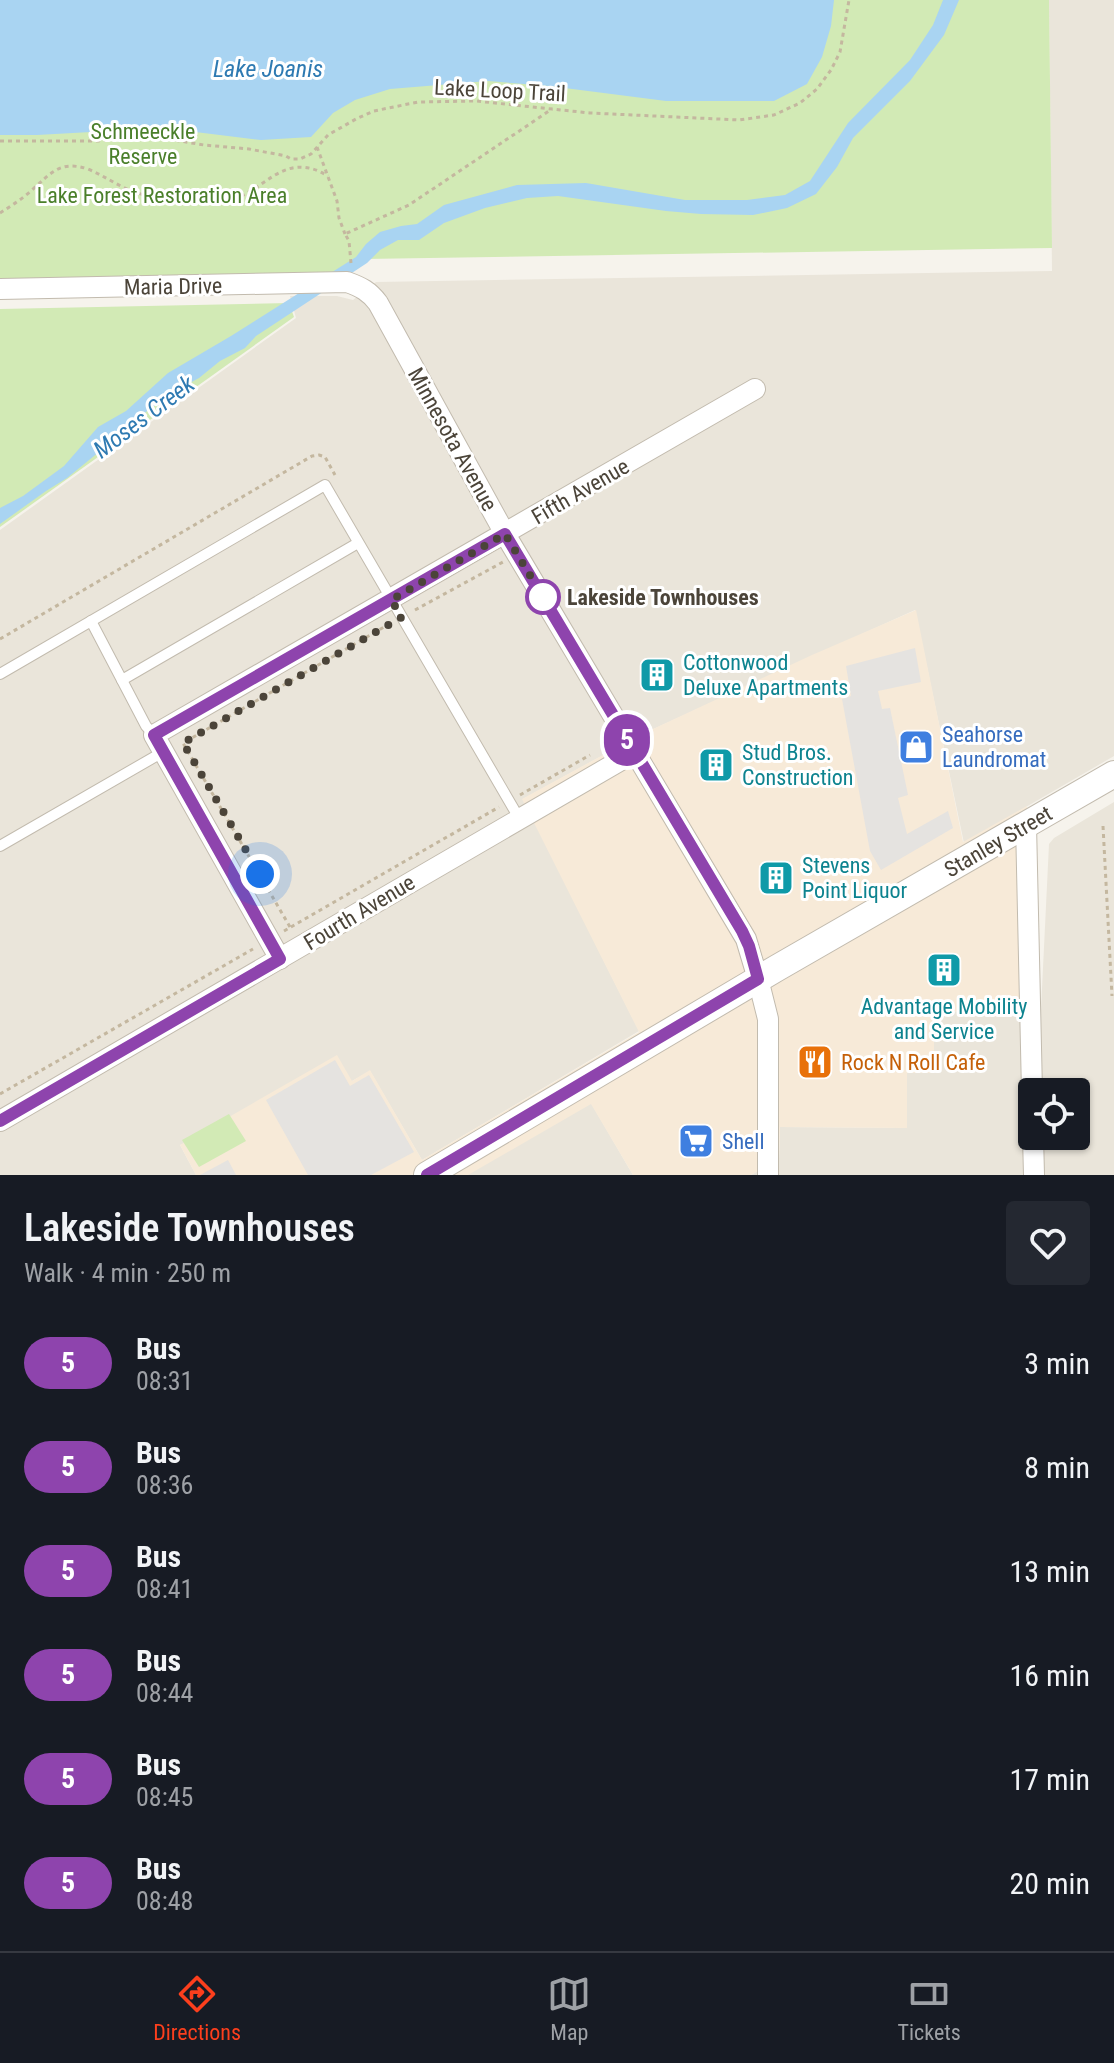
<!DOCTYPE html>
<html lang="en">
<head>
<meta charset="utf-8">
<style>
	:root { --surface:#171b24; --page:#242831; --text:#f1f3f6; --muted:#9ea1a6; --line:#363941; --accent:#fc3f1d }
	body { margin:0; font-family:"Roboto Condensed",sans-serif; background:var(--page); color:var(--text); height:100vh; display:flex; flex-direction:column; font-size:30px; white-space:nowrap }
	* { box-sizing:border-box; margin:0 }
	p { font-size:26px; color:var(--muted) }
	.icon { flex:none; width:44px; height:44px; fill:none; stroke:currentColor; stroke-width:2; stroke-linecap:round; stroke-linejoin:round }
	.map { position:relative; height:1175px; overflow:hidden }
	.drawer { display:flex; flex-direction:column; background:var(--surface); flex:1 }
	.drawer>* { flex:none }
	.badge { padding:0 16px; border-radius:26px; font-size:28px; line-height:52px }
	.controls { position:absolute; left:1018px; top:1078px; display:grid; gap:16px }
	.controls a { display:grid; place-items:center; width:72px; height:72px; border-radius:8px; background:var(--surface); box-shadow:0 2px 6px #0004; font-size:40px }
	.you { position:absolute; width:40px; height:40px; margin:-20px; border:6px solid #fff; border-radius:50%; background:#1a73e8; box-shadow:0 0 0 12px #1a73e833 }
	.map>.badge { position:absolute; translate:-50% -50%; box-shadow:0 0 0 4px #fff }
	.round { display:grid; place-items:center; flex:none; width:84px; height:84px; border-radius:8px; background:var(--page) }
	.head { display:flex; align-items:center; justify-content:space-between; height:136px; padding:0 24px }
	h1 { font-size:38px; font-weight:600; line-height:60px }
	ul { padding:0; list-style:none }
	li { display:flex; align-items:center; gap:24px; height:104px; padding:0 24px }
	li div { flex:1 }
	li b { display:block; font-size:30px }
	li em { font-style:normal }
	li .badge { min-width:88px; font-weight:700; text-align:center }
	.dock { display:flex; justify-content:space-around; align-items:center; height:112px; border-top:2px solid var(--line); background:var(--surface); font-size:22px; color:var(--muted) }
	.dock a { display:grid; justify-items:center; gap:4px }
	.dock .current { color:var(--accent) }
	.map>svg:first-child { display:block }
	.residential { fill:#eae5da; fill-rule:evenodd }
	.commercial { fill:#f7ead8 }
	.green { fill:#d2eab5 }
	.parking { fill:#e5e3e0 }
	.water { fill:#a9d4f2 }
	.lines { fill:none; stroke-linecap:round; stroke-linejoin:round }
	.service-casing { stroke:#c2bbae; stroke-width:12 }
	.minor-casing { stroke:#c2bbae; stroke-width:22 }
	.tertiary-casing { stroke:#c2bbae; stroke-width:28 }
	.path { stroke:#c4b79f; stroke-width:3; stroke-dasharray:4 4; stroke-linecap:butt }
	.service { stroke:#fff; stroke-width:10 }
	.minor { stroke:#fff; stroke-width:20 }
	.tertiary { stroke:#fff; stroke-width:26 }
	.line-casing { stroke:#fff; stroke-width:18 }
	.line { stroke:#8e44ad; stroke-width:12 }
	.walk { stroke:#4b4439; stroke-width:8; stroke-dasharray:0 14.4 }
	.stop-dot { fill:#fff; stroke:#8e44ad; stroke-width:4 }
	.labels { text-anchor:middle; stroke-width:6; stroke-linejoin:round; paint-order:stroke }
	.street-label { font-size:22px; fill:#4b4439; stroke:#fff }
	.park-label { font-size:22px; fill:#4a7f2a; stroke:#fff }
	.stop-label { font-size:22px; font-weight:bold; fill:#4b4439; stroke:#fff; text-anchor:start }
	.culture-label { font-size:22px; fill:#0d838f; stroke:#fff; text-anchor:start }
	.shop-label { font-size:22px; fill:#366cbe; stroke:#fff; text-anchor:start }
	.food-label { font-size:22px; fill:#c56008; stroke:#fff; text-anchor:start }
	.water-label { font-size:24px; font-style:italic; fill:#2e7ab2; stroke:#fff }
</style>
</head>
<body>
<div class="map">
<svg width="1114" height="1175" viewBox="0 0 1114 1175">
	<rect width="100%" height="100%" fill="#f6f3ec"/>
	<!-- residential -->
	<g class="residential">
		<polygon points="1049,0 1114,0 1114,756 964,843 915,610 638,736 523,799 639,1031 422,1160 370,1071 352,1081 180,1145 196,1175 0,1175 0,530 296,318 290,296 337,296 353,300 376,282 1052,271"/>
		<path d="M1114,802V1175H751L779,1159L780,1127L907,1128V1073L934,1072V1012L1041,1009L1049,844L1054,838ZM1032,1092H1076V1136H1032Z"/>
		<polygon points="591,1103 633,1175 466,1175"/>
	</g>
	<!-- commercial -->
	<polygon class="commercial" points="916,610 963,842 1027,806 1030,1009 934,1012 934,1073 907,1073 907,1128 780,1127 779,1159 751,1175 633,1175 591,1104 468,1175 196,1175 180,1145 337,1055 352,1081 370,1070 422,1160 639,1032 522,799 638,736 812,655"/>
	<!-- green -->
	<g class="green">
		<polygon points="0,0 1049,0 1052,248 364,259 358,261 352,259 347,282 0,289"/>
		<polygon points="289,303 294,317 0,527 0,309"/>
		<polygon points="229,1114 246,1141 199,1167 182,1140"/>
	</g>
	<!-- parking -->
	<g class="parking">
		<polygon points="915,648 921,682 878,691 882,709 890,708 908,795 898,798 907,834 948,811 953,828 881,870 870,851 842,699 851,696 846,666"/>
		<polygon points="335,1060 350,1086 369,1075 414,1152 371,1175 308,1175 266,1100"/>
		<polygon points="228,1160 236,1175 200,1175"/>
	</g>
	<!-- water -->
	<g class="water">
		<polygon points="0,0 834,0 831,26 822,57 807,84 774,101 666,101 549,86 488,81 390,89 355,100 333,113 311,137 261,140 163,128 37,135 0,135"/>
		<polygon points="943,0 959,0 944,35 910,81 853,138 837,167 816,194 787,208 753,215 701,214 666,211 558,196 527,198 485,208 444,223 419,240 398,240 380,250 367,263 256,336 245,348 220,361 199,378 175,391 155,405 120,432 110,443 67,478 46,491 0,524 0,508 23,496 64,466 98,427 126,411 168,373 231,336 356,257 366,244 380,232 401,226 417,224 444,205 517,185 586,183 685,200 747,200 785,195 810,181 848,123 910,60 933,25"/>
	</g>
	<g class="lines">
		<defs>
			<g id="service">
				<polyline points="91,621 146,726 154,735"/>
				<polyline points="0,674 325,485 519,818"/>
				<polyline points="122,680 358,543"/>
				<polyline points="0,846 163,752"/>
			</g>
			<g id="minor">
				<path d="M0,289L347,282C361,287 369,291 378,303L505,534L746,939L758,979L768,1019V1175"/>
				<polyline points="1026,824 1032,1092"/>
				<polyline points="280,959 154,735 755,389"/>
				<polyline points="0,1121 635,752"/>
				<polyline points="1033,1136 1034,1175"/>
			</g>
			<polyline id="tertiary" points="427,1175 777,968 1114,774"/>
		</defs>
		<!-- service casing -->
		<use href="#service" class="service-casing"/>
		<!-- minor casing -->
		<use href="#minor" class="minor-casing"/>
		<!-- tertiary casing -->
		<use href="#tertiary" class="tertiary-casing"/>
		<!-- path -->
		<g class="path">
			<polyline points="0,141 98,141 156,137 204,145 249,149 286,156 291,159 300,159 311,154 328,135 356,119 374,111 418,102 476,101 590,113 739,120 774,115 800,103 817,89 831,70 840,52 849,0"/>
			<polyline points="317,147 337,201 339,218 345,234"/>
			<path d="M0,213C11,206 22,199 32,190C51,173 60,160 88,169C102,175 114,183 127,189C154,201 196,205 225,201C264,195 282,148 328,176"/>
			<polyline points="351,263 349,241 345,234 409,205 552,109"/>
			<polyline points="415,610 503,562"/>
			<polyline points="0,639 312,456 319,455 325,457 335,475"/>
			<polyline points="520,795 590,755"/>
			<polyline points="1103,826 1112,996"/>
			<polyline points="290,927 183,743 391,623"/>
			<polyline points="284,931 499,807"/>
			<polyline points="0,1094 253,949"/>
		</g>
		<!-- service -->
		<use href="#service" class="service"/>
		<!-- minor -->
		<use href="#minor" class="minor"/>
		<!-- tertiary -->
		<use href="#tertiary" class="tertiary"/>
	</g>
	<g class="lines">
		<defs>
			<polyline id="line" points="0,1121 280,959 154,735 505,534 742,931 749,946 758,979 427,1175"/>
		</defs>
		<!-- line casing -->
		<use href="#line" class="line-casing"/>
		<!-- line -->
		<use href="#line" class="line"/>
		<!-- walk -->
		<polyline class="walk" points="260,874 183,743 402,617 391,600 505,534 545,600 543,597"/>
	</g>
	<!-- icons -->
	<defs>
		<symbol id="building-square" viewBox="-11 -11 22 22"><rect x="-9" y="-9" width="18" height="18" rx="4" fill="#0f9aa8" stroke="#fff"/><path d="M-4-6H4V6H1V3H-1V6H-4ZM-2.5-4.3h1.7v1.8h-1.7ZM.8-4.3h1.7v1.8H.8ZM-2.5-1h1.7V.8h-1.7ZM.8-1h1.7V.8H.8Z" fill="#fff"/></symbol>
		<symbol id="shop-square" viewBox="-11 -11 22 22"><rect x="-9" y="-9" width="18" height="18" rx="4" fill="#3f7fe0" stroke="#fff"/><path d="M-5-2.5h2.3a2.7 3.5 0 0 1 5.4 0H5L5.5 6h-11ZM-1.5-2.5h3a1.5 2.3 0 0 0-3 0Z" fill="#fff"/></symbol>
		<symbol id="restaurant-square" viewBox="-11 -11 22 22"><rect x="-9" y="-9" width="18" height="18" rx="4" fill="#e8710a" stroke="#fff"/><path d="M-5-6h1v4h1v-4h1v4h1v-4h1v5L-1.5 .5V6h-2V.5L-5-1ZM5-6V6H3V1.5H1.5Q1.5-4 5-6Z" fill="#fff"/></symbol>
		<symbol id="supermarket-square" viewBox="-11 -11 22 22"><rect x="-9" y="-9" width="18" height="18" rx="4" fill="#3f7fe0" stroke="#fff"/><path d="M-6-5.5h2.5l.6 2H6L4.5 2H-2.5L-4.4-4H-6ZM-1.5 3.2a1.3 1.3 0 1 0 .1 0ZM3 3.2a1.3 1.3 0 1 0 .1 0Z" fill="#fff"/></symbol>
	</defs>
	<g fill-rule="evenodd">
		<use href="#building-square" x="637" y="655" width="40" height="40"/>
		<use href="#shop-square" x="896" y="727" width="40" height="40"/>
		<use href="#building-square" x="696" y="745" width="40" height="40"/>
		<use href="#building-square" x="756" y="858" width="40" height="40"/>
		<use href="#building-square" x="924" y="950" width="40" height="40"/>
		<use href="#restaurant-square" x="795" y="1042" width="40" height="40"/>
		<use href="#supermarket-square" x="676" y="1121" width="40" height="40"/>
	</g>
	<!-- markers -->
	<circle class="stop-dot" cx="543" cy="597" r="16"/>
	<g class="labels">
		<!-- street labels -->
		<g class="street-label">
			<text transform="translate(500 90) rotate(3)" y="8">Lake Loop Trail</text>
			<text transform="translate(173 286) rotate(-1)" y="8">Maria Drive</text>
			<text transform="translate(453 439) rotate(61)" y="8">Minnesota Avenue</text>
			<text transform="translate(580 491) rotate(-30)" y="8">Fifth Avenue</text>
			<text transform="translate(998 841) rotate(-30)" y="8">Stanley Street</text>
			<text transform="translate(359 912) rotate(-31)" y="8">Fourth Avenue</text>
		</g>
		<!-- park labels -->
		<g class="park-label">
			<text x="143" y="139">Schmeeckle<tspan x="143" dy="25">Reserve</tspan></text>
			<text x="162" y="203">Lake Forest Restoration Area</text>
		</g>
		<!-- stop labels -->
		<g class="stop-label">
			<text x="567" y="605">Lakeside Townhouses</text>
		</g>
		<!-- culture labels -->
		<g class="culture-label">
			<text x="683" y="670">Cottonwood<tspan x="683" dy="25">Deluxe Apartments</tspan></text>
			<text x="742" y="760">Stud Bros.<tspan x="742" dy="25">Construction</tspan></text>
			<text x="802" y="873">Stevens<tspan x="802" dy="25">Point Liquor</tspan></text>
			<text x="944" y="1014" text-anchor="middle">Advantage Mobility<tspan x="944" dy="25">and Service</tspan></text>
		</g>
		<!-- shop labels -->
		<g class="shop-label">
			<text x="942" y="742">Seahorse<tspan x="942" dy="25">Laundromat</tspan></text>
			<text x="722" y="1149">Shell</text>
		</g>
		<!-- food labels -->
		<g class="food-label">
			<text x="841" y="1070">Rock N Roll Cafe</text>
		</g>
		<!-- water labels -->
		<g class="water-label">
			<text x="268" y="77">Lake Joanis</text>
			<text transform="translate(144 417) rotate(-37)" y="8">Moses Creek</text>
		</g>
	</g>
</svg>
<div class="controls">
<a><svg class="icon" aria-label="locate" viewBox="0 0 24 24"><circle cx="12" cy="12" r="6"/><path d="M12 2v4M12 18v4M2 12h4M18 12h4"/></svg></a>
</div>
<div class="you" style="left:260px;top:874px"></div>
<b class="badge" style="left:627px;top:740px;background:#8e44ad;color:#fff">5</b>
</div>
<section class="drawer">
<div class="head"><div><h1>Lakeside Townhouses</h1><p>Walk · 4 min · 250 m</p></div><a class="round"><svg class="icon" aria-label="heart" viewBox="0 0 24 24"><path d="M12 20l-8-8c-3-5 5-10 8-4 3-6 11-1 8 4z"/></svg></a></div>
<ul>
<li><span class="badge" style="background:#8e44ad;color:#fff">5</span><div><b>Bus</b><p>08:31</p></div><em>3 min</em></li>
<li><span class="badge" style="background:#8e44ad;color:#fff">5</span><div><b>Bus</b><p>08:36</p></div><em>8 min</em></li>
<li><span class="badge" style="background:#8e44ad;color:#fff">5</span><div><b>Bus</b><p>08:41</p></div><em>13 min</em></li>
<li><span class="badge" style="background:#8e44ad;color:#fff">5</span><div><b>Bus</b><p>08:44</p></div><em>16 min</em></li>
<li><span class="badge" style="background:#8e44ad;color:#fff">5</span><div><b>Bus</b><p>08:45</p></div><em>17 min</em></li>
<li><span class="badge" style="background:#8e44ad;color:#fff">5</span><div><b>Bus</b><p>08:48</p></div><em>20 min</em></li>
</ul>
</section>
<nav class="dock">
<a class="current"><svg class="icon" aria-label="directions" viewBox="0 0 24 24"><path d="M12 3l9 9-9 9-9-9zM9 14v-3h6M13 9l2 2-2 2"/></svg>Directions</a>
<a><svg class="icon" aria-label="map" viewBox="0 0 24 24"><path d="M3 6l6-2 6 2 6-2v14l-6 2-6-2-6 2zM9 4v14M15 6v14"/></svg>Map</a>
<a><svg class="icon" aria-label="tickets" viewBox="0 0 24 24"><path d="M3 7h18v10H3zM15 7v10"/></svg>Tickets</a>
</nav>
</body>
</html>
